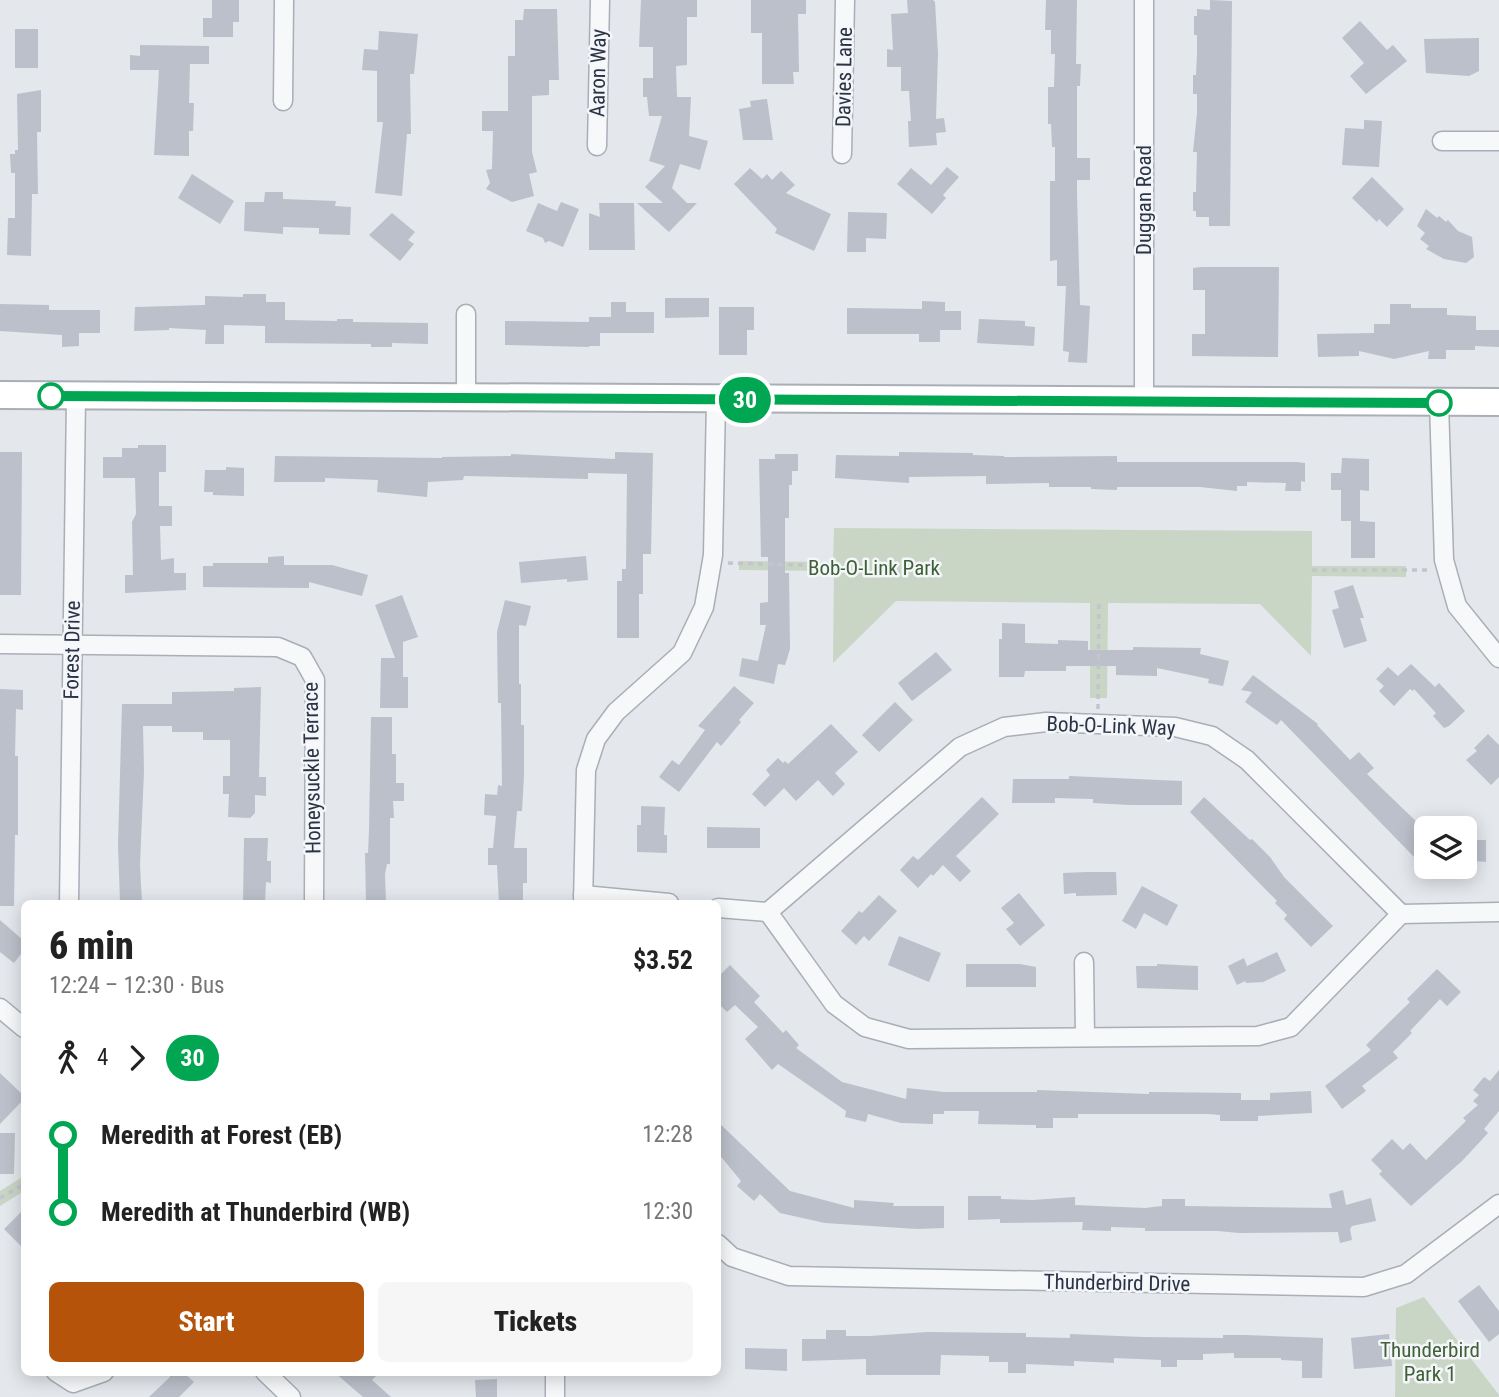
<!DOCTYPE html>
<html lang="en">
<head>
<meta charset="utf-8">
<style>
	:root { --surface:#fff; --page:#f6f6f6; --text:#222; --muted:#767676; --accent:#b45309 }
	body { margin:0; font-family:"Roboto Condensed",sans-serif; background:var(--page); color:var(--text); height:100vh; display:flex; flex-direction:column; font-size:26px; white-space:nowrap }
	* { box-sizing:border-box; margin:0 }
	p { font-size:23px; color:var(--muted) }
	.icon { flex:none; width:38px; height:38px; fill:none; stroke:currentColor; stroke-width:2; stroke-linecap:round; stroke-linejoin:round }
	.map { position:relative; flex:1; overflow:hidden }
	.drawer { position:absolute; left:21px; top:900px; width:700px; height:476px; display:flex; flex-direction:column; background:var(--surface); border-radius:10px; box-shadow:0 4px 18px #0003 }
	.drawer>* { flex:none }
	.badge { padding:0 14px; border-radius:23px; font-size:24px; line-height:46px }
	.tools { position:absolute; left:1414px; top:816px; display:grid; gap:14px }
	.tools a { display:grid; place-items:center; width:63px; height:63px; border-radius:10px; background:var(--surface); box-shadow:0 4px 18px #0003; font-size:35px }
	.map>.badge { position:absolute; translate:-50% -50%; box-shadow:0 0 0 4px #fff }
	.legs { display:flex; align-items:center; gap:10px; height:77px; padding:0 28px; font-size:23px }
	.legs p { margin-inline-start:auto }
	.headline { display:flex; align-items:center; justify-content:space-between; height:119px; padding:0 28px }
	h1 { font-size:38px; font-weight:800; line-height:52px }
	.primary-button { display:flex; gap:14px; margin-top:auto; padding:14px 28px }
	.primary-button a { flex:1; height:80px; border-radius:10px; background:var(--accent); color:#fff; font-size:28px; font-weight:800; line-height:80px; text-align:center }
	.primary-button a+a { background:var(--page); color:var(--text) }
	ul { padding:0 28px; list-style:none }
	li { display:flex; align-items:center; gap:24px; height:77px; font-size:26px }
	li i { display:grid; place-items:center; width:10px; height:100%; margin:0 9px; background:currentColor }
	li i::after { content:''; width:18px; height:18px; margin:-9px; border:5px solid; border-radius:50%; background:var(--surface) }
	li p { margin-inline-start:auto }
	li:first-child i { background:linear-gradient(#0000 50%,currentColor 0) }
	li:last-child i { background:linear-gradient(currentColor 50%,#0000 0) }
	.map>svg:first-child { display:block }
	.green { fill:#c9d6c5 }
	.building { fill:#bbc0ca }
	.lines { fill:none; stroke-linecap:round; stroke-linejoin:round }
	.street-casing { stroke:#a9aeb7; stroke-width:21 }
	.secondary-casing { stroke:#a9aeb7; stroke-width:30 }
	.path { stroke:#c2c5cb; stroke-width:3.5; stroke-dasharray:5 5; stroke-linecap:butt }
	.street { stroke:#f7f8fa; stroke-width:18 }
	.secondary { stroke:#fff; stroke-width:26 }
	.line-1-casing { stroke:#fff; stroke-width:16 }
	.line-1 { stroke:#00a651; stroke-width:10 }
	.stop-1-dot { fill:#fff; stroke:#00a651; stroke-width:3.5 }
	.labels { text-anchor:middle; stroke-width:5; stroke-linejoin:round; paint-order:stroke }
	.street-label { font-size:21px; fill:#2b3445; stroke:#f4f6f9 }
	.park-label { font-size:21px; fill:#3f6138; stroke:#f4f6f9 }
</style>
</head>
<body>
<div class="map">
<svg width="1499" height="1397" viewBox="0 0 1499 1397">
	<rect width="100%" height="100%" fill="#e4e7ec"/>
	<!-- green -->
	<g class="green">
		<polygon points="834,528 1312,531 1312,566 1406,566 1406,577 1312,576 1311,656 1260,604 1108,603 1107,698 1090,698 1090,603 896,601 833,663 834,571 739,570 739,561 833,562"/>
		<polygon points="24,1176 24,1191 0,1206 0,1191"/>
		<polygon points="1424,1297 1499,1395 1499,1397 1395,1397 1396,1308"/>
	</g>
	<!-- building -->
	<g class="building">
		<polygon points="212,0 239,0 239,22 233,22 233,37 203,37 203,18 212,18"/>
		<polygon points="641,0 697,0 697,17 687,17 687,65 676,66 677,97 691,97 689,136 708,141 700,170 680,164 672,188 687,203 697,203 669,232 637,203 663,203 645,187 665,166 649,161 662,116 649,116 647,97 643,97 643,78 653,78 653,47 639,47"/>
		<polygon points="751,0 806,0 806,14 798,14 799,72 793,72 794,84 762,84 762,33 751,33"/>
		<polygon points="907,0 933,0 935,2 938,54 936,119 944,118 946,132 936,133 937,145 909,147 908,121 911,121 909,91 901,91 901,67 887,67 887,49 893,50 891,14 908,13"/>
		<polygon points="1046,0 1077,0 1076,64 1081,64 1080,86 1077,86 1077,158 1090,158 1090,180 1077,180 1077,194 1080,305 1090,306 1087,363 1068,362 1069,352 1063,351 1066,286 1057,286 1057,260 1050,261 1050,181 1055,181 1055,147 1052,147 1051,124 1048,124 1048,87 1054,87 1055,54 1051,54 1051,30 1045,30"/>
		<polygon points="1210,0 1232,1 1230,226 1209,226 1209,217 1196,217 1196,211 1193,211 1193,192 1196,192 1197,152 1193,152 1197,113 1197,94 1193,94 1193,75 1196,75 1197,54 1197,35 1194,35 1194,16 1197,16 1197,9 1210,10"/>
		<polygon points="524,9 557,9 559,80 549,80 549,95 532,96 532,152 537,172 529,174 534,196 512,202 486,189 490,183 486,170 492,169 493,131 482,131 482,111 508,111 508,56 515,56 515,20 523,20"/>
		<polygon points="1360,21 1387,50 1393,45 1407,61 1366,94 1350,76 1364,63 1342,38"/>
		<rect x="15" y="29" width="23" height="39"/>
		<polygon points="379,31 418,34 414,74 410,74 411,134 407,134 402,196 375,193 383,122 377,122 377,71 362,70 364,49 378,50"/>
		<polygon points="1479,38 1479,71 1469,76 1426,73 1424,39"/>
		<polygon points="140,45 209,46 209,64 190,64 189,103 194,103 193,131 189,131 189,156 154,155 159,70 130,70 130,55 140,56"/>
		<polygon points="41,90 41,132 37,132 38,194 32,194 31,256 7,255 8,218 15,218 15,173 11,173 10,154 15,154 15,150 18,150 17,94"/>
		<polygon points="767,99 773,140 743,140 739,109 751,107 750,101"/>
		<polygon points="1364,120 1382,121 1379,167 1342,165 1345,128 1364,129"/>
		<polygon points="947,167 959,177 943,195 946,198 932,214 897,184 911,168 931,185"/>
		<polygon points="750,168 762,179 767,174 772,180 781,171 795,185 786,193 831,214 814,251 775,233 777,229 734,184"/>
		<polygon points="192,174 234,201 220,224 178,198"/>
		<polygon points="1372,177 1404,209 1387,227 1379,219 1377,222 1352,198"/>
		<polygon points="265,192 283,192 283,199 336,201 335,206 351,207 350,235 319,234 319,228 283,227 283,234 244,231 245,202 264,202"/>
		<polygon points="561,202 579,209 563,247 549,241 545,243 543,238 526,231 538,203 557,211"/>
		<polygon points="599,203 634,203 635,250 589,250 589,213 600,217"/>
		<polygon points="1426,209 1437,218 1439,216 1446,222 1448,220 1458,231 1472,237 1474,257 1466,263 1444,259 1426,249 1429,246 1420,239 1425,233 1417,226"/>
		<polygon points="848,212 887,213 886,239 866,238 866,252 847,252"/>
		<polygon points="392,213 415,232 408,240 414,244 400,261 369,235"/>
		<polygon points="1201,267 1279,267 1278,357 1192,356 1192,334 1205,334 1205,290 1193,290 1193,268"/>
		<polygon points="243,294 266,294 266,302 285,302 285,320 337,321 337,319 353,319 353,322 428,323 428,344 392,343 392,347 371,347 371,344 265,343 265,326 224,325 224,344 205,344 206,330 169,328 169,330 134,331 135,307 205,305 205,296 243,297"/>
		<polygon points="665,298 709,298 709,317 665,318"/>
		<polygon points="922,301 945,302 945,311 961,311 961,330 940,330 940,342 919,342 919,334 847,334 847,308 922,309"/>
		<polygon points="611,302 626,302 626,312 654,312 654,333 600,333 600,346 589,346 589,347 505,345 505,321 589,322 589,317 611,317"/>
		<polygon points="0,304 49,305 49,310 100,310 100,333 79,333 79,346 62,347 62,335 0,331"/>
		<polygon points="1390,304 1411,304 1411,308 1447,308 1447,315 1476,316 1476,330 1499,330 1499,347 1475,346 1475,350 1446,350 1446,359 1428,359 1429,351 1394,359 1359,351 1359,356 1318,357 1317,334 1374,333 1374,324 1390,324"/>
		<polygon points="719,307 754,307 754,330 747,330 747,355 719,355"/>
		<polygon points="979,319 1025,321 1025,326 1035,327 1034,346 977,343"/>
		<polygon points="138,445 166,445 166,472 159,472 159,506 172,506 172,526 160,526 161,560 174,558 174,573 186,573 186,590 125,593 125,575 133,575 132,522 136,514 135,478 103,478 103,457 122,457 122,448 138,448"/>
		<polygon points="0,452 22,452 21,595 0,595"/>
		<polygon points="615,452 653,453 651,554 643,554 643,594 639,594 639,638 617,638 617,581 622,581 622,569 626,569 627,474 588,473 588,479 464,476 463,480 428,482 427,497 377,492 378,480 325,478 325,482 274,482 275,456 442,458 442,457 511,456 511,454 615,459"/>
		<polygon points="899,452 973,453 973,455 1004,456 1004,457 1117,456 1117,462 1297,462 1305,463 1305,482 1301,481 1301,491 1285,491 1286,483 1247,482 1247,486 1237,486 1237,491 1200,487 1117,487 1117,490 1091,489 1091,487 1049,487 1049,483 986,484 986,476 909,477 909,483 835,478 836,455 899,456"/>
		<polygon points="775,454 798,454 798,471 792,471 792,485 789,485 789,518 785,518 785,573 789,573 790,649 785,665 778,664 774,684 739,676 742,658 758,661 766,625 760,625 760,603 768,602 768,557 761,557 759,459 775,459"/>
		<polygon points="1342,458 1369,459 1369,491 1360,490 1360,521 1375,522 1375,558 1351,558 1351,521 1341,521 1341,490 1331,490 1331,473 1341,473"/>
		<polygon points="226,467 244,468 244,496 213,495 213,492 204,492 205,470 226,470"/>
		<polygon points="284,556 284,565 332,565 368,575 362,596 309,582 309,588 203,587 203,566 213,566 213,563 268,563 268,557"/>
		<polygon points="586,556 588,580 567,582 567,579 521,583 519,562"/>
		<polygon points="1353,585 1364,618 1360,618 1367,641 1344,648 1332,610 1339,608 1334,591"/>
		<polygon points="402,595 418,637 403,642 403,677 408,677 408,708 380,708 381,658 395,658 375,605"/>
		<polygon points="505,600 531,606 526,626 519,625 519,684 521,684 521,725 524,725 524,776 522,811 517,811 514,848 527,848 527,883 523,883 523,903 499,903 497,865 488,865 488,848 493,848 496,816 484,815 485,794 497,795 498,785 502,786 501,703 498,703 497,632"/>
		<polygon points="1002,623 1025,624 1025,643 1058,644 1058,640 1088,641 1088,650 1133,650 1133,647 1201,648 1200,654 1229,661 1223,686 1208,683 1209,679 1157,668 1157,676 1116,675 1116,666 1066,666 1066,671 1025,671 1024,677 999,677 999,639 1002,639"/>
		<polygon points="936,652 952,670 912,701 898,683"/>
		<polygon points="1411,664 1435,687 1439,683 1465,711 1449,726 1444,728 1433,716 1436,713 1414,689 1413,691 1410,689 1394,706 1379,691 1384,686 1376,679 1388,667 1398,676"/>
		<polygon points="1253,675 1318,724 1317,725 1350,760 1359,752 1374,768 1367,774 1422,827 1419,830 1426,838 1426,847 1415,858 1281,720 1277,725 1245,702 1252,692 1241,690"/>
		<polygon points="734,686 754,703 739,720 741,722 721,746 717,742 679,792 659,777 672,760 679,765 705,730 698,726"/>
		<polygon points="261,687 259,777 266,777 266,796 255,795 255,813 250,818 228,817 229,794 223,794 223,776 230,776 230,740 203,740 203,732 172,732 172,726 143,726 144,771 140,865 142,903 120,903 118,844 122,704 172,704 172,692 234,691 234,688"/>
		<polygon points="0,689 23,690 23,710 16,709 15,756 18,756 18,835 15,835 14,906 0,906"/>
		<polygon points="895,702 913,720 879,752 862,735"/>
		<polygon points="371,717 392,717 392,754 396,754 396,783 404,783 404,801 393,801 394,818 390,818 390,864 387,864 385,874 386,903 366,903 365,853 368,853 369,830"/>
		<polygon points="831,724 858,752 835,773 845,784 833,796 818,780 796,801 784,788 765,807 752,794 770,775 766,770 778,758 783,763 785,761 788,764"/>
		<polygon points="1488,734 1499,745 1499,777 1491,785 1466,760 1477,751 1474,748"/>
		<polygon points="1069,776 1182,781 1182,805 1129,805 1093,803 1093,799 1055,798 1055,803 1012,803 1013,779 1069,779"/>
		<polygon points="982,797 999,814 956,856 971,871 960,882 943,865 933,876 931,874 918,888 900,870 913,856 918,860"/>
		<polygon points="1204,797 1250,840 1252,839 1270,857 1284,877 1333,926 1311,947 1284,919 1287,915 1275,903 1277,901 1190,812"/>
		<polygon points="641,806 665,807 664,835 667,835 667,853 637,852 637,825 641,825"/>
		<polygon points="707,827 760,828 760,848 707,848"/>
		<polygon points="244,838 268,838 267,861 271,861 271,883 266,882 265,903 243,903"/>
		<polygon points="1465,840 1486,840 1486,862 1465,860"/>
		<polygon points="1087,872 1116,872 1117,895 1076,896 1076,893 1064,894 1063,873"/>
		<polygon points="1142,886 1178,905 1167,926 1144,913 1136,929 1122,921"/>
		<polygon points="1019,893 1045,925 1020,946 1006,929 1014,923 1001,908"/>
		<polygon points="879,895 897,911 869,941 864,936 856,945 841,931 859,911 862,913"/>
		<polygon points="0,920 24,941 24,950 14,963 0,952"/>
		<polygon points="899,936 941,953 929,982 888,965"/>
		<polygon points="1277,952 1286,971 1263,982 1246,983 1245,981 1237,985 1228,966 1244,958 1247,966"/>
		<polygon points="966,964 1020,964 1036,967 1036,987 966,987"/>
		<polygon points="1157,964 1198,966 1198,990 1137,988 1136,966 1157,966"/>
		<polygon points="730,965 760,996 754,1002 783,1033 786,1030 799,1045 796,1048 842,1082 873,1090 906,1099 907,1088 944,1092 1037,1092 1037,1090 1149,1094 1149,1092 1241,1093 1241,1100 1270,1100 1270,1093 1311,1091 1312,1113 1258,1116 1258,1121 1220,1121 1220,1115 1208,1114 1078,1114 1078,1118 1053,1118 1053,1128 1036,1128 1036,1125 978,1124 979,1111 944,1111 944,1114 933,1114 933,1124 901,1123 868,1114 866,1122 845,1117 846,1111 778,1064 772,1070 745,1039 758,1027 735,1005 727,1012 718,1003 718,977"/>
		<polygon points="1437,969 1461,992 1447,1006 1440,999 1410,1031 1412,1033 1393,1052 1398,1058 1362,1086 1366,1091 1342,1109 1325,1086 1371,1050 1366,1045 1410,1002 1407,999"/>
		<polygon points="1499,1070 1499,1111 1484,1129 1488,1133 1462,1161 1411,1206 1379,1174 1382,1171 1371,1160 1392,1139 1403,1150 1410,1143 1426,1160 1466,1121 1463,1118 1478,1105 1473,1101 1479,1095 1473,1090 1484,1077 1490,1081"/>
		<polygon points="0,1073 24,1096 24,1099 0,1124"/>
		<polygon points="718,1122 790,1191 854,1208 854,1200 894,1203 893,1206 944,1206 944,1228 917,1229 825,1223 780,1213 760,1194 754,1201 737,1186 741,1181 718,1153"/>
		<polygon points="0,1133 15,1133 14,1174 0,1174"/>
		<polygon points="1343,1190 1346,1205 1371,1198 1376,1221 1352,1226 1350,1229 1352,1240 1340,1243 1338,1232 1239,1233 1218,1231 1145,1231 1145,1228 1111,1227 1111,1231 1082,1230 1083,1222 1000,1223 1000,1219 968,1220 968,1196 1001,1196 1001,1199 1033,1200 1075,1197 1075,1205 1145,1208 1162,1206 1162,1199 1185,1199 1185,1206 1332,1208 1329,1194"/>
		<polygon points="24,1209 24,1249 4,1229"/>
		<polygon points="1479,1285 1499,1311 1499,1334 1489,1342 1458,1301"/>
		<polygon points="826,1330 846,1330 846,1336 870,1336 927,1332 1026,1333 1026,1337 1070,1338 1070,1334 1143,1337 1223,1338 1223,1335 1245,1335 1323,1338 1322,1378 1302,1378 1302,1361 1281,1360 1281,1358 1234,1358 1234,1353 1203,1354 1203,1360 1177,1360 1177,1367 1161,1367 1161,1360 1114,1358 1114,1363 1074,1361 1074,1366 1026,1364 1026,1373 1008,1373 1008,1362 989,1362 989,1356 941,1355 940,1375 866,1375 866,1359 802,1361 802,1339 826,1339"/>
		<polygon points="1389,1334 1392,1366 1354,1369 1351,1338"/>
		<polygon points="745,1348 787,1349 787,1371 745,1369"/>
		<polygon points="170,1372 183,1372 194,1382 179,1397 149,1397 170,1377"/>
		<polygon points="334,1372 380,1372 372,1380 391,1397 363,1397"/>
		<polygon points="497,1379 497,1397 476,1397 475,1380"/>
	</g>
	<g class="lines">
		<defs>
			<g id="street">
				<polyline points="1144,0 1144,400"/>
				<polyline points="283,101 284,0"/>
				<polyline points="1442,141 1499,141"/>
				<polyline points="597,146 600,0"/>
				<polyline points="842,154 845,0"/>
				<polyline points="466,314 466,397"/>
				<polyline points="1439,403 1444,560 1457,606 1499,658"/>
				<polyline points="0,644 278,647 302,657 315,680 314,903"/>
				<polyline points="583,895 669,903"/>
				<polyline points="69,903 76,397"/>
				<polyline points="583,903 586,770 596,739 616,712 682,653 704,607 713,555 716,400"/>
				<polyline points="718,908 768,912 960,747 1004,727 1046,722 1175,727 1212,736 1247,760 1401,914 1499,912"/>
				<polyline points="768,912 834,1004 865,1027 909,1039 1258,1036 1291,1027 1401,914"/>
				<polyline points="1084,962 1085,1037"/>
				<polyline points="0,1008 24,1028"/>
				<polyline points="718,1244 732,1257 789,1276 1364,1287 1406,1274 1499,1204"/>
				<polyline points="56,1372 73,1383 104,1372"/>
				<polyline points="265,1372 291,1397"/>
				<polyline points="555,1372 555,1397"/>
			</g>
			<polyline id="secondary" points="0,395 1499,402"/>
		</defs>
		<!-- street casing -->
		<use href="#street" class="street-casing"/>
		<!-- secondary casing -->
		<use href="#secondary" class="secondary-casing"/>
		<!-- path -->
		<g class="path">
			<polyline points="728,563 834,566"/>
			<polyline points="1312,570 1428,570"/>
			<polyline points="1098,709 1099,599"/>
			<polyline points="0,1198 24,1184"/>
		</g>
		<!-- street -->
		<use href="#street" class="street"/>
		<!-- secondary -->
		<use href="#secondary" class="secondary"/>
	</g>
	<g class="lines">
		<defs>
			<polyline id="line-1" points="51,396 1439,403"/>
		</defs>
		<!-- line-1 casing -->
		<use href="#line-1" class="line-1-casing"/>
		<!-- line-1 -->
		<use href="#line-1" class="line-1"/>
	</g>
	<!-- markers -->
	<g class="stop-1-dot">
		<circle cx="51" cy="396" r="12"/>
		<circle cx="1439" cy="403" r="12"/>
	</g>
	<g class="labels">
		<!-- street labels -->
		<g class="street-label">
			<text transform="translate(598 73) rotate(-89)" y="7">Aaron Way</text>
			<text transform="translate(844 77) rotate(-89)" y="7">Davies Lane</text>
			<text transform="translate(1144 200) rotate(-90)" y="7">Duggan Road</text>
			<text transform="translate(72 650) rotate(-89)" y="7">Forest Drive</text>
			<text transform="translate(1111 726) rotate(2)" y="7">Bob-O-Link Way</text>
			<text transform="translate(312 768) rotate(-91)" y="7">Honeysuckle Terrace</text>
			<text transform="translate(1117 1283) rotate(1)" y="7">Thunderbird Drive</text>
		</g>
		<!-- park labels -->
		<g class="park-label">
			<text x="874" y="575">Bob-O-Link Park</text>
			<text x="1430" y="1357">Thunderbird<tspan x="1430" dy="24">Park 1</tspan></text>
		</g>
	</g>
</svg>
<div class="tools">
<a><svg class="icon" aria-label="layers" viewBox="0 0 24 24"><path d="M12 4l9 5-9 5-9-5zM3 14l9 5 9-5"/></svg></a>
</div>
<b class="badge" style="left:745px;top:400px;background:#00a651;color:#fff">30</b>
<section class="drawer">
<div class="headline"><div><h1>6 min</h1><p>12:24 – 12:30 · Bus</p></div><b>$3.52</b></div>
<div class="legs"><svg class="icon" aria-label="walk" viewBox="0 0 24 24"><circle cx="13" cy="4" r="2"/><path d="M13 8l-2 6 4 7M11 14l-3 7M7 12l3-4h3l4 4"/></svg>4<svg class="icon" aria-label="forward" viewBox="0 0 24 24"><path d="M9 5l7 7-7 7"/></svg><b class="badge" style="background:#00a651;color:#fff">30</b></div>
<ul>
<li><i style="color:#00a651"></i><b>Meredith at Forest (EB)</b><p>12:28</p></li>
<li><i style="color:#00a651"></i><b>Meredith at Thunderbird (WB)</b><p>12:30</p></li>
</ul>
<div class="primary-button"><a>Start</a><a>Tickets</a></div>
</section>
</div>
</body>
</html>
